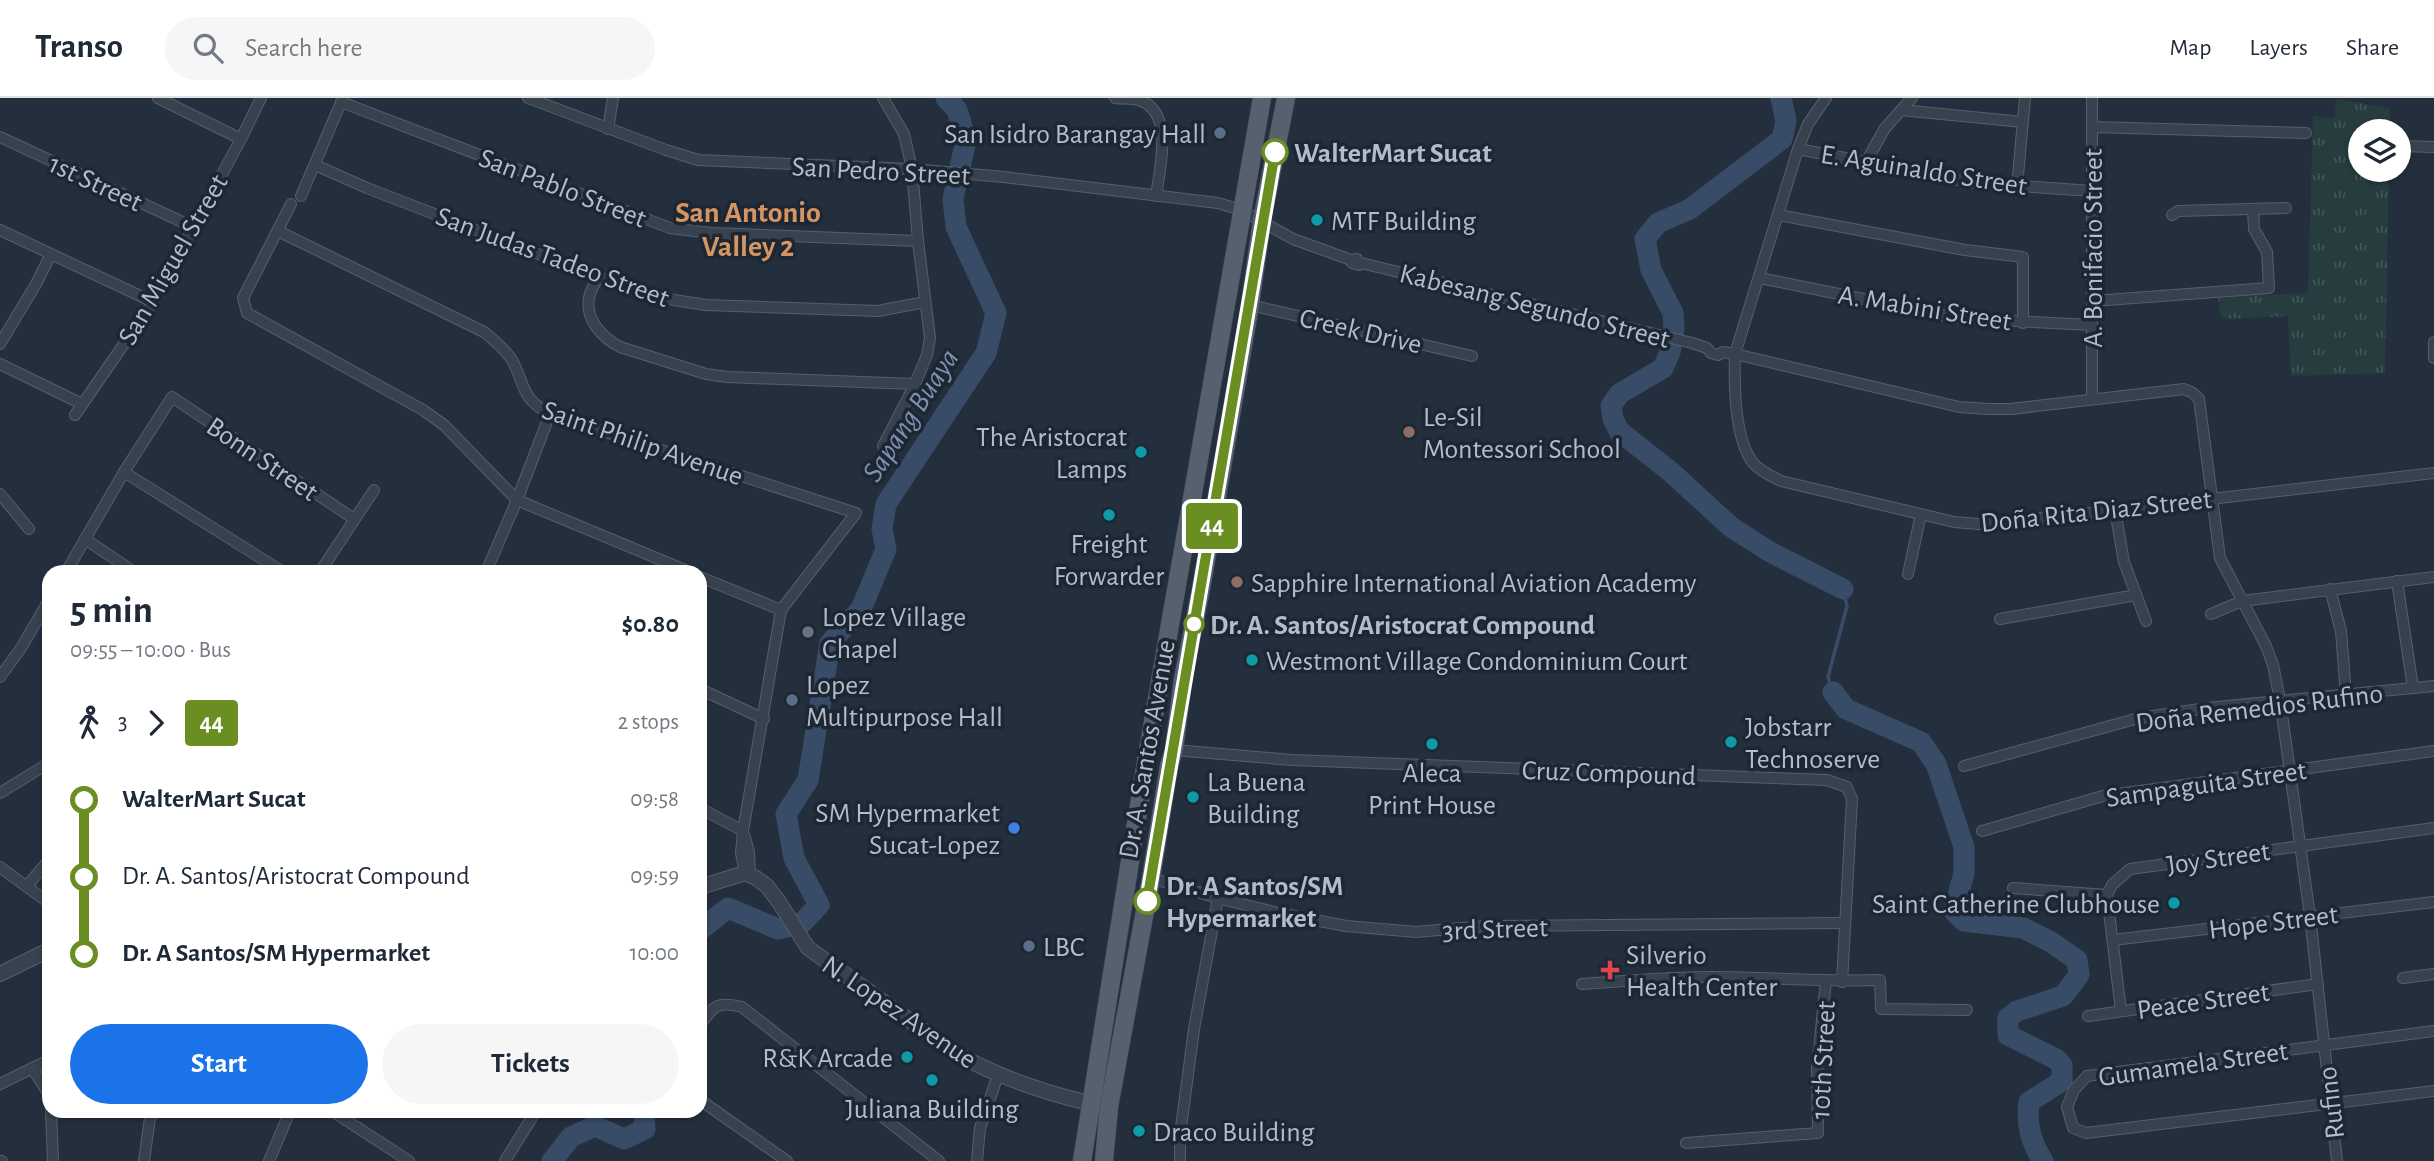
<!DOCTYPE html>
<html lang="en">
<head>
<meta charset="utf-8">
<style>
	:root { --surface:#fff; --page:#f6f6f7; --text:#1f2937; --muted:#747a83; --line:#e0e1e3; --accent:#1a73e8 }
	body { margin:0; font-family:"Alegreya Sans",sans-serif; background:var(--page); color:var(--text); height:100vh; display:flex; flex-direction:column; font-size:26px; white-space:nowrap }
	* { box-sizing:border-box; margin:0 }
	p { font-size:23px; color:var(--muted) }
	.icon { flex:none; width:38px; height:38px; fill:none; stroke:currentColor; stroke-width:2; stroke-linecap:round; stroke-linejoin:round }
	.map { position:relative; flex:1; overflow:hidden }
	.sheet { position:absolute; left:42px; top:467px; width:665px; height:553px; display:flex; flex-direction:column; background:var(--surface); border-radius:21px; box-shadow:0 2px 5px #0004 }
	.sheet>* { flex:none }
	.badge { padding:0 14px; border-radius:5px; font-size:24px; line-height:46px }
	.tools { position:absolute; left:2348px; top:21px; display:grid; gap:14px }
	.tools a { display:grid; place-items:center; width:63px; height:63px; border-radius:50%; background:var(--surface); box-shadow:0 2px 5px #0004; font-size:35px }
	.map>.badge { position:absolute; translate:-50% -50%; box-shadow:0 0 0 4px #fff }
	.legs { display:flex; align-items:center; gap:10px; height:77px; padding:0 28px; font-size:23px }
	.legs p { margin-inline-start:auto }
	.headline { display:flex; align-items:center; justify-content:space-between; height:119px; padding:0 28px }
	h1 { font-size:38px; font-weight:700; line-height:52px }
	.button { display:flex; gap:14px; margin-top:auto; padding:14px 28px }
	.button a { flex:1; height:80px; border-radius:42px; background:var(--accent); color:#fff; font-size:28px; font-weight:700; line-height:80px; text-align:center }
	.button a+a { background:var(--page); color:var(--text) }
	ul { padding:0 28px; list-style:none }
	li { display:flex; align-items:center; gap:24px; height:77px; font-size:26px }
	li i { display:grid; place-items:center; width:10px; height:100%; margin:0 9px; background:currentColor }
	li i::after { content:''; width:18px; height:18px; margin:-9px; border:5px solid; border-radius:50%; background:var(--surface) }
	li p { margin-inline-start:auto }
	li:first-child i { background:linear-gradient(#0000 50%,currentColor 0) }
	li:last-child i { background:linear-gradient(currentColor 50%,#0000 0) }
	header { display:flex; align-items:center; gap:42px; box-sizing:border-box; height:98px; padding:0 35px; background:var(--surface); border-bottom:2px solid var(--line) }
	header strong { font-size:33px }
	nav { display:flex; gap:38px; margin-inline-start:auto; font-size:24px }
	.search { width:490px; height:63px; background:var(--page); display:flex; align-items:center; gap:18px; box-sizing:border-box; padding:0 24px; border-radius:38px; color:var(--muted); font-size:26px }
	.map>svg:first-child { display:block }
	.grass { fill:url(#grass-tufts) }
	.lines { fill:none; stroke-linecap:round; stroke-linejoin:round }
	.stream { stroke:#394c67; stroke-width:3.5 }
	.river { stroke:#394c67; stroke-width:21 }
	.minor-casing { stroke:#565f6c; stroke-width:12 }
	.tertiary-casing { stroke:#565f6c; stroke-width:16 }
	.primary-casing { stroke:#414a57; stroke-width:19 }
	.minor { stroke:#38414e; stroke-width:10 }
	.tertiary { stroke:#38414e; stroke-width:14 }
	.primary { stroke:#56606e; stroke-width:18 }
	.line-1-casing { stroke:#fff; stroke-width:16 }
	.line-1 { stroke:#6b8e23; stroke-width:10 }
	.service-dot { fill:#5c6f8a; stroke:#1d2633; stroke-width:2.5 }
	.stop-1-dot { fill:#fff; stroke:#6b8e23; stroke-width:3.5 }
	.culture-dot { fill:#0f9aa8; stroke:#1d2633; stroke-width:2.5 }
	.education-dot { fill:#8d6e63; stroke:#1d2633; stroke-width:2.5 }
	.worship-dot { fill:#6b7280; stroke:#1d2633; stroke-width:2.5 }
	.shop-dot { fill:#3f7fe0; stroke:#1d2633; stroke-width:2.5 }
	.health-dot { fill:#e0444e; stroke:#1d2633; stroke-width:2.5 }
	.labels { text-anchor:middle; stroke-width:7; stroke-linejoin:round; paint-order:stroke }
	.poi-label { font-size:28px; fill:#b4bcc9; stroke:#1d2633; text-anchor:start }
	.stop-label { font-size:28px; font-weight:bold; fill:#b4bcc9; stroke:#1d2633; text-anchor:start }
	.street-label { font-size:28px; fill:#b4bcc9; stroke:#1d2633 }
	.neighbourhood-label { font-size:30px; font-weight:bold; fill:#d59563; stroke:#1d2633 }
	.water-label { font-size:30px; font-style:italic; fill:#7c92b1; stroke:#1d2633 }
</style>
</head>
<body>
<header>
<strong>Transo</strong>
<div class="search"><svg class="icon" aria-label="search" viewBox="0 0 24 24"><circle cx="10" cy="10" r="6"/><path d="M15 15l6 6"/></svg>Search here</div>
<nav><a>Map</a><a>Layers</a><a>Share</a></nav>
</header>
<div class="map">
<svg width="2434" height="1063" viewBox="0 0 2434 1063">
	<defs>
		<pattern id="grass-tufts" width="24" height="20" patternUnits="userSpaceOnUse" patternTransform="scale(1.75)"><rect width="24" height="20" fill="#263c3f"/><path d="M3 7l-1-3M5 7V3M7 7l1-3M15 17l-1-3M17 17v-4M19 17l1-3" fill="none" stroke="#435659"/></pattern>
	</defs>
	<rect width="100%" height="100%" fill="#242f3e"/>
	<!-- grass -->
	<polygon class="grass" points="2336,1 2390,10 2390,33 2361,33 2361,72 2389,72 2385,275 2291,278 2288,218 2221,221 2218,199 2308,195 2313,18 2335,20"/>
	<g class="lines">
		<!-- stream -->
		<polyline class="stream" points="1833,594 1828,579 1847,508 1843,491"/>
		<!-- river -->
		<g class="river">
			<polyline points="1781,0 1786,23 1782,41 1690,111 1658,125 1645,141 1651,172 1673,215 1674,230 1670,254 1663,270 1619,296 1611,308 1613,321 1619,333 1671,374 1731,429 1770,454 1843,491"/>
			<path d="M1833,594L1846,611L1921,644L1936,666L1964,749V775L1954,813L1964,823L2023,830L2051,844L2077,862L2079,877L2063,898L2017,913L2008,920V937L2056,961L2062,967V983L2029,1004C2026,1027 2031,1044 2043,1063"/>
			<polyline points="700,832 728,810 778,831 802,825 819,807 794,760 786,716 808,682 830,545 861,511 886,451 882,431 886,406 986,255 996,215 956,129 953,101 966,42 957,12 946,0"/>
			<polyline points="552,1063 571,1039 595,1028 624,1041 645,1031 644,1013"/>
		</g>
		<defs>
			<g id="minor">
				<polyline points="158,0 241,41"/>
				<polyline points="528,0 666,52 698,62 912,71 1004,79 1218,105 1241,112 1293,141 1351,162 1357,161"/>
				<polyline points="883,0 904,36 912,71 918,143 930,240 927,257 915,286 883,348"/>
				<path d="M1115,0C1122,1 1131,0 1138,2C1175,12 1160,70 1156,98"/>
				<path d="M1826,0L1808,26L1798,51L1735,256C1734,286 1734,340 1753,365C1760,373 1771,378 1781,383L1954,424L1979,426L2081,416L2434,375"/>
				<polyline points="341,4 670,130 711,135 918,143"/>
				<polyline points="1901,12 2023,24"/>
				<polyline points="2092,29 2306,35"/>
				<polyline points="608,31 613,0"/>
				<polyline points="0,39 193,129"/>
				<polyline points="2399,48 2434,49"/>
				<polyline points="1798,51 1975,85 2093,93"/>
				<polyline points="1866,64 1885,30 1912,0"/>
				<polyline points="315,67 367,90 598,179 642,195 674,202 706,207 878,213 925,204"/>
				<polyline points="2017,89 2025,0"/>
				<polyline points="301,98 343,0"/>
				<polyline points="291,106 243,200 247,215 423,312 444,327 517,402 690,474"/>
				<polyline points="1778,117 1965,152 2023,159 2023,225"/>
				<polyline points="2172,117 2178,113 2286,110"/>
				<polyline points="0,132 153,204"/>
				<path d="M278,133L484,234C494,242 505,251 512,262C526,288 520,300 550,316L856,415L781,512L743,733L741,755L745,775"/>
				<polyline points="1351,162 1352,165 1359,167 1361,165 1692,245 1707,250 1711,255 1718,257 1723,254 1735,256 1959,309 1989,311 2011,311 2184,291 2193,295 2199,301 2220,460 2266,548 2273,567 2280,602 2310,818 2337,1063"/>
				<path d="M598,179C595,185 590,193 589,200C585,222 603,240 620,249L706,276L727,279L915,286"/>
				<polyline points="1760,180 1957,220 2092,227"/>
				<polyline points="2093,203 2269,190 2267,154 2254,131 2253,111"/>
				<polyline points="1250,207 1472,258"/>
				<polyline points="0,246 36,186 51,156"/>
				<polyline points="2434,260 2434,244"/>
				<polyline points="0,266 82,306"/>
				<polyline points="2092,300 2092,0"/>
				<polyline points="75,317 153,204 241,41 261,0"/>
				<polyline points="124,374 283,474"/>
				<polyline points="0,396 29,431"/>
				<polyline points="2115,412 2124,464 2146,523"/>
				<polyline points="85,441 134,474"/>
				<polyline points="66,474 124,374 172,299 354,421"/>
				<polyline points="320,474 374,392"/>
				<polyline points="486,474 517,402 550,316"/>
				<polyline points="1908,476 1921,416"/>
				<polyline points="700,479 781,512"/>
				<polyline points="2397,483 2413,590"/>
				<polyline points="2330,491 2341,533 2346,597"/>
				<polyline points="2211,516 2242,503 2434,479"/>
				<polyline points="2000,521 2136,497"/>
				<polyline points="0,579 21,550 49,502"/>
				<polyline points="700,591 764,621"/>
				<polyline points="1174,652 1292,662 1827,682 1847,689 1852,701 1842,884"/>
				<polyline points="1964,668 2139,620 2207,610 2434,588"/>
				<polyline points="0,695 49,665"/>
				<polyline points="700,710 743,733"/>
				<polyline points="1982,733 2103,698 2434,653"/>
				<polyline points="745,739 749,754 750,777"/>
				<polyline points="0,769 49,805"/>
				<polyline points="1151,780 1221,801 1283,816 1346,828 1416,834 1486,828 1845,825"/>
				<polyline points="27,788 49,762"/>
				<polyline points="2013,790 2107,797"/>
				<polyline points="2107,797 2112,787 2130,771 2434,730"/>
				<polyline points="2107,797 2121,913"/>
				<polyline points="2113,842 2434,804"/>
				<polyline points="2403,880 2434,876"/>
				<path d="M1582,886C1625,883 1669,879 1712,879C1768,879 1823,884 1880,882L1881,911L1967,912"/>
				<polyline points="2088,918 2318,886"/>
				<path d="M700,927C714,907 718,903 742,909L939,1063"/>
				<polyline points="2434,933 2087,978 2074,992 2067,1009 2073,1030 2086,1035 2434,993"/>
				<polyline points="32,970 48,995 49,1003"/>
				<polyline points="0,986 49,962"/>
				<polyline points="700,1002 787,1063"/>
				<polyline points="51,1013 53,1063"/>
				<polyline points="332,1013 409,1063"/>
				<polyline points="1686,1045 1818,1035 1817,971 1826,883"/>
				<polyline points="0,1063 2,1063"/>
				<polyline points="144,1063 150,1020 155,1013"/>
				<polyline points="269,1063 290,1013"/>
				<polyline points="505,1063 536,1013"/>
				<polyline points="977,1063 980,1030 998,977"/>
				<polyline points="1180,1063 1180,1037 1194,931 1218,800"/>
			</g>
			<g id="tertiary">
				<path d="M700,789L745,775L756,780L767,788L779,804L808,850L954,954C998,980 1059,1000 1109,1009"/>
				<polyline points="0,876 49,852"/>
			</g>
			<g id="primary">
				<polyline points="1082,1063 1146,664 1262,0"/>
				<polyline points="1104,1063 1109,1009 1151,780 1169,668 1174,652 1183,581 1201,491 1250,207 1262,122 1286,0"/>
			</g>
		</defs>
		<!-- minor casing -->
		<use href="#minor" class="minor-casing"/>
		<!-- tertiary casing -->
		<use href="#tertiary" class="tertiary-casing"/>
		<!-- primary casing -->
		<use href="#primary" class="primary-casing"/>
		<!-- minor -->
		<use href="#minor" class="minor"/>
		<!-- tertiary -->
		<use href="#tertiary" class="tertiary"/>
		<!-- primary -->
		<use href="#primary" class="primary"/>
	</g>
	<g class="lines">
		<defs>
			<polyline id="line-1" points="1147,803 1275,54"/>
		</defs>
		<!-- line-1 casing -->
		<use href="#line-1" class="line-1-casing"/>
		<!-- line-1 -->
		<use href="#line-1" class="line-1"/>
	</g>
	<!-- markers -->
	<g class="service-dot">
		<circle cx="1220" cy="35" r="7"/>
		<circle cx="792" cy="602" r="7"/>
		<circle cx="1029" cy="848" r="7"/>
	</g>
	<g class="stop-1-dot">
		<circle cx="1275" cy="54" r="12"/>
		<circle cx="1194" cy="526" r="9"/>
		<circle cx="1147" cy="803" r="12"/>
	</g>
	<g class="culture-dot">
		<circle cx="1317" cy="122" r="7"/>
		<circle cx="1141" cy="354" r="7"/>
		<circle cx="1109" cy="417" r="7"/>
		<circle cx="1252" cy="562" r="7"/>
		<circle cx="1731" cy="644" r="7"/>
		<circle cx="1432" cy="646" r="7"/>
		<circle cx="1193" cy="699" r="7"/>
		<circle cx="2174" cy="805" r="7"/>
		<circle cx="907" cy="959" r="7"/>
		<circle cx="932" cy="982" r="7"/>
		<circle cx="1139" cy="1033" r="7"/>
	</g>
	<g class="education-dot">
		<circle cx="1409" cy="334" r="7"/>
		<circle cx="1237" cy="484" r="7"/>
	</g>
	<circle class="worship-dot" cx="808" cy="534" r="7"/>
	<circle class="shop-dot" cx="1014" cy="730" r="7"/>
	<path class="health-dot" d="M1606.5 861.5h7v7h7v7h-7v7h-7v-7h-7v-7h7z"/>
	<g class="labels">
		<!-- poi labels -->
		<g class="poi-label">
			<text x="1206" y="45" text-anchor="end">San Isidro Barangay Hall</text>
			<text x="1331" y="132">MTF Building</text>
			<text x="1423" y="328">Le-Sil<tspan x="1423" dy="32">Montessori School</tspan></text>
			<text x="1127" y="348" text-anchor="end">The Aristocrat<tspan x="1127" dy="32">Lamps</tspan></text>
			<text x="1109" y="455" text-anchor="middle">Freight<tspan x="1109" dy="32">Forwarder</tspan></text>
			<text x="1251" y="494">Sapphire International Aviation Academy</text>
			<text x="822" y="528">Lopez Village<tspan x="822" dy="32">Chapel</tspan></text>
			<text x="1266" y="572">Westmont Village Condominium Court</text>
			<text x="806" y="596">Lopez<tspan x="806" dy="32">Multipurpose Hall</tspan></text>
			<text x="1745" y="638">Jobstarr<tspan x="1745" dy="32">Technoserve</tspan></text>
			<text x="1432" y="684" text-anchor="middle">Aleca<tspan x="1432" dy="32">Print House</tspan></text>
			<text x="1207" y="693">La Buena<tspan x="1207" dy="32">Building</tspan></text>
			<text x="1000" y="724" text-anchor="end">SM Hypermarket<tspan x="1000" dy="32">Sucat-Lopez</tspan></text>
			<text x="2160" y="815" text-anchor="end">Saint Catherine Clubhouse</text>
			<text x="1043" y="858">LBC</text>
			<text x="1626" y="866">Silverio<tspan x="1626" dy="32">Health Center</tspan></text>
			<text x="893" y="969" text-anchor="end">R&amp;K Arcade</text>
			<text x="932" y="1020" text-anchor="middle">Juliana Building</text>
			<text x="1153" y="1043">Draco Building</text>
		</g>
		<!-- stop labels -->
		<g class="stop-label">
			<text x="1294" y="64">WalterMart Sucat</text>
			<text x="1210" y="536">Dr. A. Santos/Aristocrat Compound</text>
			<text x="1166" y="797">Dr. A Santos/SM<tspan x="1166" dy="32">Hypermarket</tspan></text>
		</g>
		<!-- street labels -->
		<g class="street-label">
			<text transform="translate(1924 71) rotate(9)" y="10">E. Aguinaldo Street</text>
			<text transform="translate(881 72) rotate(3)" y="10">San Pedro Street</text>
			<text transform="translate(96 84) rotate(25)" y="10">1st Street</text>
			<text transform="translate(563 89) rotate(21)" y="10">San Pablo Street</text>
			<text transform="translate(2092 150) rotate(-90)" y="10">A. Bonifacio Street</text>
			<text transform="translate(553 158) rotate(20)" y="10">San Judas Tadeo Street</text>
			<text transform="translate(172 161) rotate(-60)" y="10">San Miguel Street</text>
			<text transform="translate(1535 207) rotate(14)" y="10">Kabesang Segundo Street</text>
			<text transform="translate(1925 209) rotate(9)" y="10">A. Mabini Street</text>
			<text transform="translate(1361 232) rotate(13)" y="10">Creek Drive</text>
			<text transform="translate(643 344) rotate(19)" y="10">Saint Philip Avenue</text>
			<text transform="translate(263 360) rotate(34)" y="10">Bonn Street</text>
			<text transform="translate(2096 412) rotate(-6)" y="10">Doña Rita Diaz Street</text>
			<text transform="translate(2259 609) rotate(-7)" y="10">Doña Remedios Rufino</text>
			<text transform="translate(1146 651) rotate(-80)" y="10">Dr. A. Santos Avenue</text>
			<text transform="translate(1609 674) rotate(2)" y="10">Cruz Compound</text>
			<text transform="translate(2206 685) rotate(-8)" y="10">Sampaguita Street</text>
			<text transform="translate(2218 759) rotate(-8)" y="10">Joy Street</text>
			<text transform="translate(2273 823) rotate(-7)" y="10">Hope Street</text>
			<text transform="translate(1495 830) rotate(-2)" y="10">3rd Street</text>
			<text transform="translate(2203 902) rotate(-8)" y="10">Peace Street</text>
			<text transform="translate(900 913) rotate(34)" y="10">N. Lopez Avenue</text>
			<text transform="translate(1822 962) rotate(-87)" y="10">10th Street</text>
			<text transform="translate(2193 965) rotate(-8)" y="10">Gumamela Street</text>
			<text transform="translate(2330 1005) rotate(-97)" y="10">Rufino</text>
		</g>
		<!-- neighbourhood labels -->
		<g class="neighbourhood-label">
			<text x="748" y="124">San Antonio<tspan x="748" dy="34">Valley 2</tspan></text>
		</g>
		<!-- water labels -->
		<g class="water-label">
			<text transform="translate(910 317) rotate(-57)" y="10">Sapang Buaya</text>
		</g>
	</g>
</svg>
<div class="tools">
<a><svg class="icon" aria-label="layers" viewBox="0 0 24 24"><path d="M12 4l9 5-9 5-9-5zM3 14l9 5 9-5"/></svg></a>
</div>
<b class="badge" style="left:1212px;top:428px;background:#6b8e23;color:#fff">44</b>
<section class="sheet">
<div class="headline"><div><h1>5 min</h1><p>09:55 – 10:00 · Bus</p></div><b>$0.80</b></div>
<div class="legs"><svg class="icon" aria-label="walk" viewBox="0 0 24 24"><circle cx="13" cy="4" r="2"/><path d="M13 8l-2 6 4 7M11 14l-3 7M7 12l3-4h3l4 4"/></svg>3<svg class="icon" aria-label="forward" viewBox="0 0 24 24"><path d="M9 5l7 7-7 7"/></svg><b class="badge" style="background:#6b8e23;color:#fff">44</b><p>2 stops</p></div>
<ul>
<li><i style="color:#6b8e23"></i><b>WalterMart Sucat</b><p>09:58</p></li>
<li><i style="color:#6b8e23"></i><span>Dr. A. Santos/Aristocrat Compound</span><p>09:59</p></li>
<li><i style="color:#6b8e23"></i><b>Dr. A Santos/SM Hypermarket</b><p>10:00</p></li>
</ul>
<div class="button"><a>Start</a><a>Tickets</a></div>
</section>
</div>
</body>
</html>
